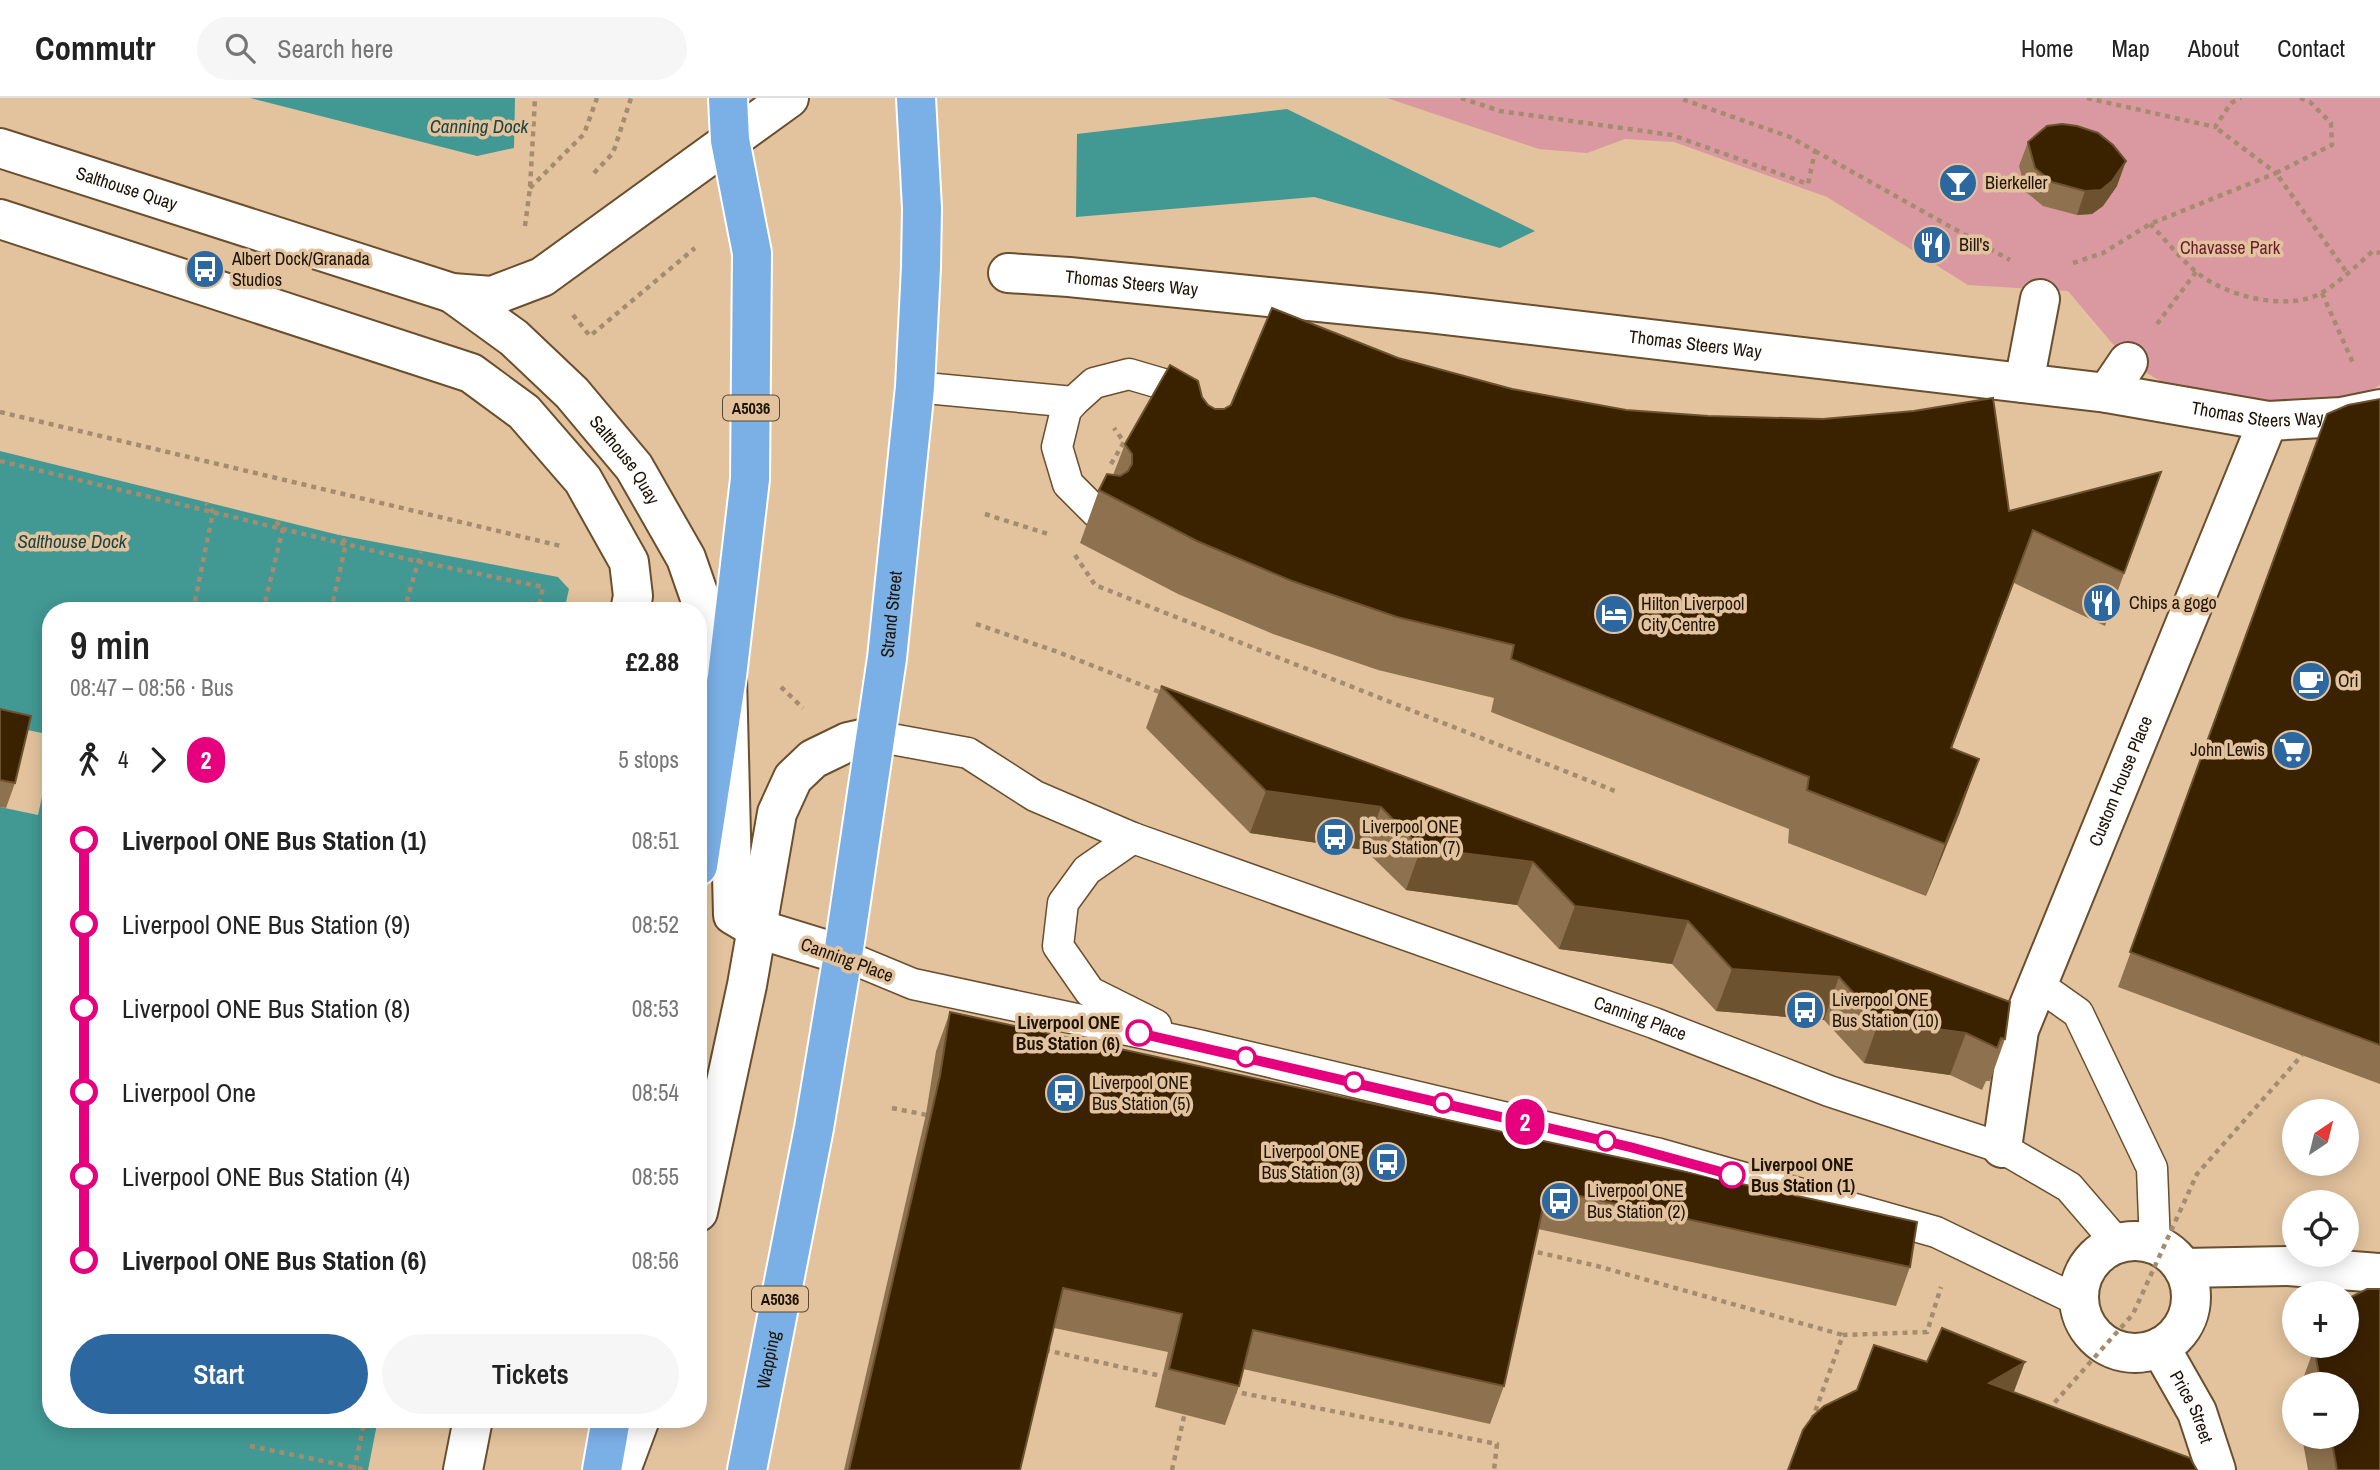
<!DOCTYPE html>
<html lang="en">
<head>
<meta charset="utf-8">
<style>
	:root { --surface:#fff; --page:#f6f6f6; --text:#222; --muted:#767676; --line:#e0e0e0; --accent:#2d679f }
	body { margin:0; font-family:"Archivo Narrow",sans-serif; background:var(--page); color:var(--text); height:100vh; display:flex; flex-direction:column; font-size:26px; white-space:nowrap }
	* { box-sizing:border-box; margin:0 }
	p { font-size:23px; color:var(--muted) }
	.icon { flex:none; width:38px; height:38px; fill:none; stroke:currentColor; stroke-width:2; stroke-linecap:round; stroke-linejoin:round }
	.map { position:relative; flex:1; overflow:hidden }
	.details { position:absolute; left:42px; top:504px; width:665px; height:826px; display:flex; flex-direction:column; background:var(--surface); border-radius:28px; box-shadow:0 4px 18px #0003 }
	.details>* { flex:none }
	.badge { padding:0 14px; border-radius:23px; font-size:24px; line-height:46px }
	.needle { width:46px; rotate:35deg }
	.controls { position:absolute; left:2282px; top:1001px; display:grid; gap:14px }
	.controls a { display:grid; place-items:center; width:77px; height:77px; border-radius:50%; background:var(--surface); box-shadow:0 4px 18px #0003; font-size:35px }
	.map>.badge { position:absolute; translate:-50% -50%; box-shadow:0 0 0 4px #fff }
	.legs { display:flex; align-items:center; gap:10px; height:77px; padding:0 28px; font-size:23px }
	.legs p { margin-inline-start:auto }
	.headline { display:flex; align-items:center; justify-content:space-between; height:119px; padding:0 28px }
	h1 { font-size:38px; font-weight:600; line-height:52px }
	.action { display:flex; gap:14px; margin-top:auto; padding:14px 28px }
	.action a { flex:1; height:80px; border-radius:42px; background:var(--accent); color:#fff; font-size:28px; font-weight:600; line-height:80px; text-align:center }
	.action a+a { background:var(--page); color:var(--text) }
	ul { padding:0 28px; list-style:none }
	li { display:flex; align-items:center; gap:24px; height:84px; font-size:26px }
	li i { display:grid; place-items:center; width:10px; height:100%; margin:0 9px; background:currentColor }
	li i::after { content:''; width:18px; height:18px; margin:-9px; border:5px solid; border-radius:50%; background:var(--surface) }
	li p { margin-inline-start:auto }
	li:first-child i { background:linear-gradient(#0000 50%,currentColor 0) }
	li:last-child i { background:linear-gradient(currentColor 50%,#0000 0) }
	header { display:flex; align-items:center; gap:42px; box-sizing:border-box; height:98px; padding:0 35px; background:var(--surface); border-bottom:2px solid var(--line) }
	header strong { font-size:33px }
	nav { display:flex; gap:38px; margin-inline-start:auto; font-size:24px }
	.search { width:490px; height:63px; background:var(--page); display:flex; align-items:center; gap:18px; box-sizing:border-box; padding:0 24px; border-radius:38px; color:var(--muted); font-size:26px }
	.map>svg:first-child { display:block }
	.green { fill:#da98a1 }
	.water { fill:#429994 }
	.pier { fill:#e3c39e }
	.lines { fill:none; stroke-linecap:round; stroke-linejoin:round }
	.lane-casing { stroke:#6a4e2d; stroke-width:33 }
	.street-casing { stroke:#6a4e2d; stroke-width:42 }
	.highway-casing { stroke:#fff; stroke-width:42 }
	.path { stroke:#a58c6e; stroke-width:4.5; stroke-dasharray:5 5; stroke-linecap:butt }
	.lane { stroke:#fff; stroke-width:30 }
	.street { stroke:#fff; stroke-width:38 }
	.highway { stroke:#7bb0e7; stroke-width:38 }
	.path-bridge { stroke:#a58c6e; stroke-width:4.5; stroke-dasharray:5 5; stroke-linecap:butt }
	.wall { fill:#8e724f }
	.shaded-wall { fill:#6d522f }
	.building { fill:#3a2100; stroke:#6d522f; stroke-width:2 }
	.line-1-casing { stroke:#fff; stroke-width:16 }
	.line-1 { stroke:#e6007e; stroke-width:10 }
	.stop-1-dot { fill:#fff; stroke:#e6007e; stroke-width:3.5 }
	.labels { text-anchor:middle; stroke-width:7; stroke-linejoin:round; paint-order:stroke }
	.shield { fill:#e3c39e; stroke:#594833; stroke-width:2 }
	.shield-label { font-size:16px; font-weight:bold; fill:#1e1305 }
	.poi-label { font-size:18px; fill:#1e1305; stroke:#e3c39e; text-anchor:start }
	.street-label { font-size:18px; fill:#1e1305; stroke:#e3c39e }
	.park-label { font-size:18px; fill:#6b1b2f; stroke:#e3c39e }
	.stop-label { font-size:18px; font-weight:bold; fill:#1e1305; stroke:#e3c39e; text-anchor:end }
	.water-label { font-size:19px; font-style:italic; fill:#1c4442; stroke:#e3c39e }
</style>
</head>
<body>
<header>
<strong>Commutr</strong>
<div class="search"><svg class="icon" aria-label="search" viewBox="0 0 24 24"><circle cx="10" cy="10" r="6"/><path d="M15 15l6 6"/></svg>Search here</div>
<nav><a>Home</a><a>Map</a><a>About</a><a>Contact</a></nav>
</header>
<div class="map">
<svg width="2380" height="1372" viewBox="0 0 2380 1372">
	<rect width="100%" height="100%" fill="#e3c39e"/>
	<!-- green -->
	<polygon class="green" points="1387,0 2380,0 2380,287 2357,300 2274,306 2179,294 2128,264 2068,193 1968,187 1827,99 1674,44 1625,41 1587,55 1539,51"/>
	<!-- water -->
	<g class="water">
		<polygon points="250,0 515,0 514,50 477,58"/>
		<polygon points="1287,11 1535,133 1500,150 1314,99 1076,119 1077,36"/>
		<polygon points="0,353 339,437 558,479 569,491 564,513 51,513 51,1321 378,1321 368,1372 0,1372"/>
	</g>
	<!-- pier -->
	<polygon class="pier" points="0,626 51,637 51,659 38,717 0,709"/>
	<g class="lines">
		<defs>
			<g id="lane">
				<polyline points="915,289 1073,304"/>
				<polyline points="1096,414 1068,386 1057,349 1066,312 1073,304 1094,285 1129,276 1163,286 1189,310"/>
				<path id="s1" d="M875,638L968,655L1035,698L1133,740L1654,925L1829,993L2002,1050L2069,1089L2118,1146"/>
				<polyline points="1133,740 1087,772 1063,805 1058,848 1090,894 1156,927"/>
				<polyline points="843,857 913,886 1198,947 1656,1055 1936,1134 2079,1203"/>
				<polyline points="2037,886 2078,915 2152,1070 2155,1147"/>
			</g>
			<g id="street">
				<path id="s2" d="M0,50L452,195L492,198L542,179L789,0"/>
				<polyline points="0,121 471,275 524,314 583,382 629,464 633,498 630,513"/>
				<path id="s3" d="M1008,175L1069,179L1429,215L2107,295L2268,323L2341,319L2380,311"/>
				<path id="s4" d="M452,195L514,240L572,295L634,369L686,460L727,578L733,817L755,830L843,857"/>
				<polyline points="2024,285 2040,201"/>
				<polyline points="2107,295 2128,264"/>
				<path id="s5" d="M2002,1050L2019,932L2268,323"/>
				<polyline points="698,1114 747,887 777,715 793,680 813,661 848,644 875,638"/>
				<circle cx="2135" cy="1199" r="56"/>
				<polyline points="2183,1170 2288,1168 2380,1175"/>
				<path id="s6" d="M2160,1249L2197,1314L2216,1372"/>
				<polyline points="463,1372 473,1321"/>
				<polyline points="621,1372 640,1321"/>
			</g>
			<g id="highway">
				<polyline points="698,768 727,578 750,381 752,155 730,42 728,0"/>
				<polyline points="602,1372 611,1321"/>
				<path id="s7" d="M747,1372L814,1030L843,857L887,560L915,289L921,169L922,110L916,0"/>
			</g>
		</defs>
		<!-- lane casing -->
		<use href="#lane" class="lane-casing"/>
		<!-- street casing -->
		<use href="#street" class="street-casing"/>
		<!-- highway casing -->
		<use href="#highway" class="highway-casing"/>
		<!-- path -->
		<g class="path">
			<polyline points="1461,0 1500,13 1672,37 1808,86 1815,53 1790,39 1679,0"/>
			<polyline points="2087,0 2215,29 2231,5 2241,0"/>
			<polyline points="2300,0 2310,4 2331,25 2332,47 2276,75 2348,176"/>
			<polyline points="1815,53 2010,162"/>
			<polyline points="594,75 613,55 631,0"/>
			<polyline points="530,90 584,36 597,0"/>
			<path d="M2150,126C2165,141 2179,159 2195,173C2224,198 2288,215 2323,194C2341,183 2357,167 2373,153L2380,155"/>
			<polyline points="525,128 530,90 535,0"/>
			<polyline points="2073,165 2103,155 2150,126 2276,75 2215,29"/>
			<polyline points="2322,195 2353,265"/>
			<polyline points="573,217 590,238 695,150"/>
			<polyline points="2157,226 2196,174"/>
			<polyline points="0,314 561,448"/>
			<polyline points="0,363 416,463 543,489 538,513"/>
			<polyline points="1111,366 1124,344 1114,330"/>
			<polyline points="985,416 1051,437"/>
			<polyline points="1075,457 1095,487 1615,693"/>
			<polyline points="193,513 213,414 206,405"/>
			<polyline points="263,513 283,430 273,421"/>
			<polyline points="331,513 346,445 339,437"/>
			<polyline points="404,513 421,454"/>
			<polyline points="976,526 1058,554 1162,595"/>
			<polyline points="781,589 803,610"/>
			<polyline points="892,1010 932,1018"/>
			<polyline points="1528,1152 1597,1168 1843,1237"/>
			<polyline points="1045,1252 1166,1279"/>
			<polyline points="1232,1293 1497,1346 1494,1372"/>
			<polyline points="1812,1322 1843,1237 1927,1234 1941,1189"/>
			<polyline points="250,1348 367,1372"/>
			<polyline points="354,1372 365,1321"/>
			<polyline points="1172,1372 1185,1314"/>
		</g>
		<!-- lane -->
		<use href="#lane" class="lane"/>
		<!-- street -->
		<use href="#street" class="street"/>
		<!-- highway -->
		<use href="#highway" class="highway"/>
		<!-- path-bridge -->
		<polyline class="path-bridge" points="2048,1312 2133,1216 2197,1076 2302,957"/>
	</g>
	<!-- wall -->
	<g class="wall">
		<polygon points="2028,44 2117,88 2103,108 2092,116 2077,117 2043,108 2026,94 2019,68"/>
		<polygon points="1398,260 1512,291 2009,413 2161,374 2105,528 2014,485 1952,650 1960,714 1926,798 1788,745 1789,731 1491,614 1494,600 1378,572 1273,536 1178,496 1080,445 1099,392 1113,377 1125,346 1202,299 1208,307 1215,311 1224,311"/>
		<polygon points="2380,301 2380,986 2118,889 2327,316"/>
		<polygon points="1161,588 2005,941 1990,983 1986,983 1982,992 1950,977 1864,965 1824,922 1716,913 1672,866 1559,851 1517,807 1406,792 1365,752 1250,735 1146,630"/>
		<polygon points="0,611 15,685 6,710 0,709"/>
		<polygon points="950,914 1910,1169 1896,1208 1538,1131 1504,1288 1490,1326 1243,1271 1239,1288 1225,1327 1155,1309 1168,1254 1054,1230 1020,1372 844,1372 926,1016 936,953"/>
		<polygon points="2367,1191 2380,1191 2380,1372 2308,1372 2302,1339 2347,1339 2347,1286 2301,1286 2315,1248 2347,1248 2347,1201"/>
	</g>
	<!-- shaded-wall -->
	<g class="shaded-wall">
		<polygon points="2126,63 2117,88 2103,108 2092,116 2077,117 2085,93"/>
		<polygon points="1979,661 1960,714 1926,798 1945,746"/>
		<polygon points="1266,693 1381,709 1365,752 1250,735"/>
		<polygon points="1421,750 1533,764 1517,807 1406,792"/>
		<polygon points="1575,808 1688,823 1672,866 1559,851"/>
		<polygon points="1732,871 1839,879 1824,922 1716,913"/>
		<polygon points="1879,923 1966,935 1950,977 1864,965"/>
		<polygon points="2025,1264 2009,1307 1989,1285"/>
	</g>
	<!-- building -->
	<g class="building">
		<polygon points="2062,26 2077,28 2098,35 2113,47 2126,63 2112,83 2101,92 2085,93 2052,84 2035,70 2028,44 2047,28"/>
		<polygon points="1272,210 1398,260 1512,291 1626,312 1708,318 1823,321 1914,313 1993,300 2009,413 2161,374 2124,475 2033,432 1951,650 1979,661 1945,746 1807,692 1809,679 1511,561 1514,547 1397,519 1292,483 1197,443 1099,392 1107,376 1120,378 1128,373 1132,366 1132,356 1125,346 1170,267 1198,283 1202,299 1208,307 1215,311 1224,311 1231,307"/>
		<polygon points="2380,301 2380,947 2130,854 2327,316 2348,307"/>
		<polygon points="1161,588 2010,904 2005,941 2001,940 1997,950 1966,935 1879,923 1839,879 1732,871 1688,823 1575,808 1533,764 1421,750 1381,709 1266,693"/>
		<polygon points="0,611 31,618 15,685 0,682"/>
		<polygon points="950,914 1917,1124 1910,1169 1547,1091 1504,1288 1253,1232 1239,1288 1169,1271 1182,1216 1063,1190 1020,1372 849,1372 940,978"/>
		<polygon points="2367,1191 2380,1191 2380,1372 2337,1372 2331,1339 2347,1339 2347,1286 2321,1286 2314,1250 2315,1248 2347,1248 2347,1201"/>
		<polygon points="1942,1230 2025,1264 1989,1285 2190,1360 2197,1372 1788,1372 1803,1332 1814,1317 1824,1308 1857,1292 1874,1247 1927,1264"/>
	</g>
	<g class="lines">
		<defs>
			<polyline id="line-1" points="1139,935 1630,1049 1732,1077"/>
		</defs>
		<!-- line-1 casing -->
		<use href="#line-1" class="line-1-casing"/>
		<!-- line-1 -->
		<use href="#line-1" class="line-1"/>
	</g>
	<!-- icons -->
	<defs>
		<symbol id="bar-disc" viewBox="-11 -11 22 22"><circle r="9.5" fill="#2d679f" stroke="#e3c39e"/><path d="M-6-5H6L.8 .8V4.5H3.5V6h-7V4.5H-.8V.8Z" fill="#fff"/></symbol>
		<symbol id="restaurant-disc" viewBox="-11 -11 22 22"><circle r="9.5" fill="#2d679f" stroke="#e3c39e"/><path d="M-5-6h1v4h1v-4h1v4h1v-4h1v5L-1.5 .5V6h-2V.5L-5-1ZM5-6V6H3V1.5H1.5Q1.5-4 5-6Z" fill="#fff"/></symbol>
		<symbol id="bus-disc" viewBox="-11 -11 22 22"><circle r="9.5" fill="#2d679f" stroke="#e3c39e"/><path d="M-5-6H5V4H4V6H2V4H-2V6H-4V4H-5ZM-3.5-4V0h7V-4ZM-3.5 1.2v1.5H-2V1.2ZM2 1.2v1.5H3.5V1.2Z" fill="#fff"/></symbol>
		<symbol id="hotel-disc" viewBox="-11 -11 22 22"><circle r="9.5" fill="#2d679f" stroke="#e3c39e"/><path d="M-6-4.5h1.5V1H6V5H4.5V3h-9V5H-6ZM-4 0a1.8 1.8 0 1 1 3.6 0ZM.5 0V-2.5h3Q6-2.5 6 0Z" fill="#fff"/></symbol>
		<symbol id="cafe-disc" viewBox="-11 -11 22 22"><circle r="9.5" fill="#2d679f" stroke="#e3c39e"/><path d="M-5.5-4.5H6V0H3Q3 3.5 0 3.5H-2.5Q-5.5 3.5-5.5 0ZM3-3.2v2h1.7v-2ZM-6 4.5H4V6H-6Z" fill="#fff"/></symbol>
		<symbol id="supermarket-disc" viewBox="-11 -11 22 22"><circle r="9.5" fill="#2d679f" stroke="#e3c39e"/><path d="M-6-5.5h2.5l.6 2H6L4.5 2H-2.5L-4.4-4H-6ZM-1.5 3.2a1.3 1.3 0 1 0 .1 0ZM3 3.2a1.3 1.3 0 1 0 .1 0Z" fill="#fff"/></symbol>
	</defs>
	<g fill-rule="evenodd">
		<use href="#bar-disc" x="1936" y="63" width="44" height="44"/>
		<use href="#restaurant-disc" x="1910" y="125" width="44" height="44"/>
		<use href="#bus-disc" x="183" y="149" width="44" height="44"/>
		<use href="#restaurant-disc" x="2080" y="483" width="44" height="44"/>
		<use href="#hotel-disc" x="1592" y="494" width="44" height="44"/>
		<use href="#cafe-disc" x="2289" y="561" width="44" height="44"/>
		<use href="#supermarket-disc" x="2270" y="630" width="44" height="44"/>
		<use href="#bus-disc" x="1313" y="717" width="44" height="44"/>
		<use href="#bus-disc" x="1783" y="890" width="44" height="44"/>
		<use href="#bus-disc" x="1043" y="973" width="44" height="44"/>
		<use href="#bus-disc" x="1365" y="1042" width="44" height="44"/>
		<use href="#bus-disc" x="1538" y="1081" width="44" height="44"/>
	</g>
	<!-- markers -->
	<g class="stop-1-dot">
		<circle cx="1139" cy="935" r="12"/>
		<circle cx="1246" cy="959" r="9"/>
		<circle cx="1354" cy="984" r="9"/>
		<circle cx="1443" cy="1005" r="9"/>
		<circle cx="1606" cy="1043" r="9"/>
		<circle cx="1732" cy="1077" r="12"/>
	</g>
	<g class="labels">
		<!-- shield labels -->
		<g class="shield">
			<rect x="723" y="297.5" width="56" height="25" rx="5"/>
			<rect x="752" y="1188.5" width="56" height="25" rx="5"/>
		</g>
		<g class="shield-label">
			<text x="751" y="316">A5036</text>
			<text x="780" y="1207">A5036</text>
		</g>
		<!-- poi labels -->
		<g class="poi-label">
			<text x="1985" y="91">Bierkeller</text>
			<text x="1959" y="153">Bill's</text>
			<text x="232" y="167">Albert Dock/Granada<tspan x="232" dy="21">Studios</tspan></text>
			<text x="2129" y="511">Chips a gogo</text>
			<text x="1641" y="512">Hilton Liverpool<tspan x="1641" dy="21">City Centre</tspan></text>
			<text x="2338" y="589">Ori</text>
			<text x="2265" y="658" text-anchor="end">John Lewis</text>
			<text x="1362" y="735">Liverpool ONE<tspan x="1362" dy="21">Bus Station (7)</tspan></text>
			<text x="1832" y="908">Liverpool ONE<tspan x="1832" dy="21">Bus Station (10)</tspan></text>
			<text x="1092" y="991">Liverpool ONE<tspan x="1092" dy="21">Bus Station (5)</tspan></text>
			<text x="1360" y="1060" text-anchor="end">Liverpool ONE<tspan x="1360" dy="21">Bus Station (3)</tspan></text>
			<text x="1587" y="1099">Liverpool ONE<tspan x="1587" dy="21">Bus Station (2)</tspan></text>
		</g>
		<!-- street labels -->
		<g class="street-label">
			<text dy="6" stroke="none"><textPath href="#s2" startOffset="133">Salthouse Quay</textPath></text>
			<text dy="6" stroke="none"><textPath href="#s3" startOffset="124">Thomas Steers Way</textPath></text>
			<text dy="6" stroke="none"><textPath href="#s3" startOffset="691">Thomas Steers Way</textPath></text>
			<text dy="6" stroke="none"><textPath href="#s3" startOffset="1258">Thomas Steers Way</textPath></text>
			<text dy="6" stroke="none"><textPath href="#s4" startOffset="242">Salthouse Quay</textPath></text>
			<text dy="6" stroke="none"><textPath href="#s7" startOffset="868">Strand Street</textPath></text>
			<text dy="6" stroke="none"><textPath href="#s5" startOffset="388">Custom House Place</textPath></text>
			<text transform="translate(847 862) rotate(20)" y="6">Canning Place</text>
			<text dy="6" stroke="none"><textPath href="#s1" startOffset="819">Canning Place</textPath></text>
			<text dy="6" stroke="none"><textPath href="#s7" startOffset="112">Wapping</textPath></text>
			<text dy="6" stroke="none"><textPath href="#s6" startOffset="68">Price Street</textPath></text>
		</g>
		<!-- park labels -->
		<g class="park-label">
			<text x="2230" y="156">Chavasse Park</text>
		</g>
		<!-- stop labels -->
		<g class="stop-label">
			<text x="1120" y="931">Liverpool ONE<tspan x="1120" dy="21">Bus Station (6)</tspan></text>
			<text x="1751" y="1073" text-anchor="start">Liverpool ONE<tspan x="1751" dy="21">Bus Station (1)</tspan></text>
		</g>
		<!-- water labels -->
		<g class="water-label">
			<text x="479" y="35">Canning Dock</text>
			<text x="72" y="450">Salthouse Dock</text>
		</g>
	</g>
</svg>
<div class="controls">
<a><svg class="needle" viewBox="-14 -14 28 28"><path d="M0-13l5 13h-10z" fill="#e53935"/><path d="M0 13l5-13h-10z" fill="#767676"/></svg></a>
<a><svg class="icon" aria-label="locate" viewBox="0 0 24 24"><circle cx="12" cy="12" r="6"/><path d="M12 2v4M12 18v4M2 12h4M18 12h4"/></svg></a>
<a>+</a>
<a>−</a>
</div>
<b class="badge" style="left:1525px;top:1024px;background:#e6007e;color:#fff">2</b>
<section class="details">
<div class="headline"><div><h1>9 min</h1><p>08:47 – 08:56 · Bus</p></div><b>£2.88</b></div>
<div class="legs"><svg class="icon" aria-label="walk" viewBox="0 0 24 24"><circle cx="13" cy="4" r="2"/><path d="M13 8l-2 6 4 7M11 14l-3 7M7 12l3-4h3l4 4"/></svg>4<svg class="icon" aria-label="forward" viewBox="0 0 24 24"><path d="M9 5l7 7-7 7"/></svg><b class="badge" style="background:#e6007e;color:#fff">2</b><p>5 stops</p></div>
<ul>
<li><i style="color:#e6007e"></i><b>Liverpool ONE Bus Station (1)</b><p>08:51</p></li>
<li><i style="color:#e6007e"></i><span>Liverpool ONE Bus Station (9)</span><p>08:52</p></li>
<li><i style="color:#e6007e"></i><span>Liverpool ONE Bus Station (8)</span><p>08:53</p></li>
<li><i style="color:#e6007e"></i><span>Liverpool One</span><p>08:54</p></li>
<li><i style="color:#e6007e"></i><span>Liverpool ONE Bus Station (4)</span><p>08:55</p></li>
<li><i style="color:#e6007e"></i><b>Liverpool ONE Bus Station (6)</b><p>08:56</p></li>
</ul>
<div class="action"><a>Start</a><a>Tickets</a></div>
</section>
</div>
</body>
</html>
